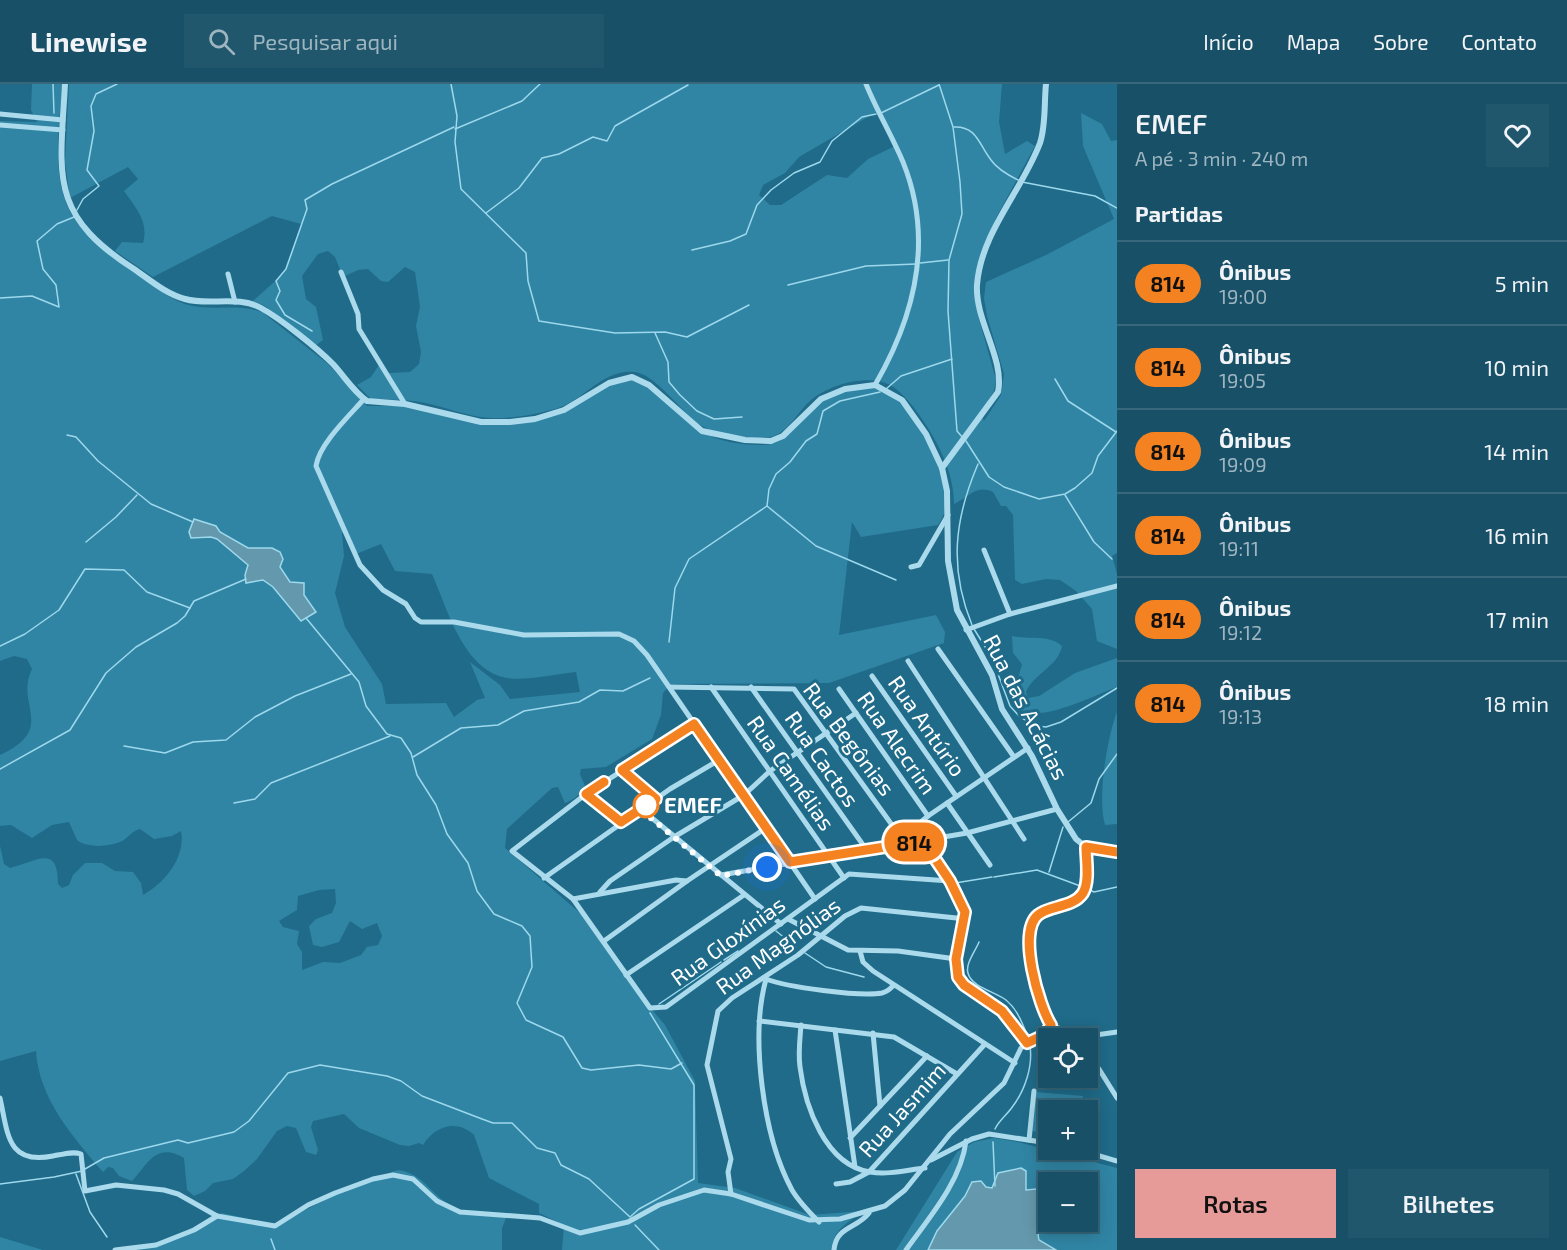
<!DOCTYPE html>
<html lang="pt">
<head>
<meta charset="utf-8">
<style>
	:root { --surface:#175067; --page:#20576d; --text:#f1f3f6; --muted:#9eb5c0; --line:#36677b; --accent:#e69b98 }
	body { margin:0; font-family:"Exo 2",sans-serif; background:var(--page); color:var(--text); height:100vh; display:flex; flex-direction:column; font-size:22px; white-space:nowrap }
	* { box-sizing:border-box; margin:0 }
	p { font-size:20px; color:var(--muted) }
	.icon { flex:none; width:33px; height:33px; fill:none; stroke:currentColor; stroke-width:2; stroke-linecap:round; stroke-linejoin:round }
	.map { position:relative; flex:1; overflow:hidden }
	.side { display:flex; flex-direction:column; background:var(--surface); width:450px }
	.side>* { flex:none }
	.badge { padding:0 12px; border-radius:20px; font-size:21px; line-height:39px }
	.fabs { position:absolute; left:1038px; top:944px; display:grid; gap:12px }
	.fabs a { display:grid; place-items:center; width:60px; height:60px; border-radius:0px; background:var(--surface); box-shadow:0 3px 15px #0003,0 0 0 2px var(--line); font-size:30px }
	.you { position:absolute; width:30px; height:30px; margin:-15px; border:4px solid #fff; border-radius:50%; background:#1a73e8; box-shadow:0 0 0 9px #1a73e833 }
	.map>.badge { position:absolute; translate:-50% -50%; box-shadow:0 0 0 3px #fff }
	h2 { padding:0 18px; font-size:22px; line-height:54px }
	.round { display:grid; place-items:center; flex:none; width:63px; height:63px; border-radius:0px; background:var(--page) }
	.headline { display:flex; align-items:center; justify-content:space-between; height:102px; padding:0 18px }
	h1 { font-size:28px; font-weight:600; line-height:45px }
	.button { display:flex; gap:12px; margin-top:auto; padding:12px 18px }
	.button a { flex:1; height:69px; border-radius:0px; background:var(--accent); color:#111; font-size:24px; font-weight:600; line-height:69px; text-align:center }
	.button a+a { background:var(--page); color:var(--text) }
	ul { padding:0; list-style:none }
	li { display:flex; align-items:center; gap:18px; height:84px; padding:0 18px; border-top:2px solid var(--line) }
	li div { flex:1 }
	li b { display:block; font-size:22px }
	li em { font-style:normal }
	li .badge { min-width:66px; font-weight:700; text-align:center }
	header { display:flex; align-items:center; gap:36px; box-sizing:border-box; height:84px; padding:0 30px; background:var(--surface); border-bottom:2px solid var(--line) }
	header strong { font-size:28px }
	nav { display:flex; gap:33px; margin-inline-start:auto; font-size:21px }
	.search { width:420px; height:54px; background:var(--page); display:flex; align-items:center; gap:15px; box-sizing:border-box; padding:0 21px; border-radius:0px; color:var(--muted); font-size:22px }
	main { display:flex; flex:1; min-height:0 }
	.map>svg:first-child { display:block }
	.green { fill:#3085a4; fill-rule:evenodd }
	.water { fill:#6498ac; stroke:#9dd8ec; stroke-width:1.5 }
	.lines { fill:none; stroke-linecap:round; stroke-linejoin:round }
	.stream { stroke:#9dd8ec; stroke-width:1.5 }
	.minor { stroke:#aadaeb; stroke-width:5 }
	.tertiary { stroke:#aadaeb; stroke-width:6 }
	.line-casing { stroke:#fff; stroke-width:14 }
	.line { stroke:#f58220; stroke-width:9 }
	.walk { stroke:#fff; stroke-width:6; stroke-dasharray:0 10.8 }
	.stop-dot { fill:#fff; stroke:#f58220; stroke-width:3 }
	.labels { text-anchor:middle; stroke-width:6; stroke-linejoin:round; paint-order:stroke }
	.street-label { font-size:22px; fill:#fff; stroke:#1f6b89 }
	.stop-label { font-size:22px; font-weight:bold; fill:#fff; stroke:#1f6b89; text-anchor:start }
</style>
</head>
<body>
<header>
<strong>Linewise</strong>
<div class="search"><svg class="icon" aria-label="search" viewBox="0 0 24 24"><circle cx="10" cy="10" r="6"/><path d="M15 15l6 6"/></svg>Pesquisar aqui</div>
<nav><a>Início</a><a>Mapa</a><a>Sobre</a><a>Contato</a></nav>
</header>
<main>
<div class="map">
<svg width="1117" height="1166" viewBox="0 0 1117 1166">
	<rect width="100%" height="100%" fill="#1f6b89"/>
	<!-- green -->
	<g class="green">
		<path d="M32,0H62C62,12 60,24 59,37C54,111 64,141 127,183C145,196 164,212 185,220C210,228 237,219 262,228L328,280L367,322H405L470,337H531L563,329L604,303L635,295C687,325 687,360 760,361C790,362 797,336 817,320C831,310 860,300 878,304C902,309 931,359 938,381C946,404 952,421 938,441L861,453L852,438L839,551L936,531L945,548L944,559L829,599L671,600L663,609L661,631L652,655L606,683L581,685L580,690L585,702C580,711 575,715 565,719L558,703L552,704L507,745L505,764L581,830L642,914L665,941L695,997L698,1099L735,1104L810,1131L863,1127C849,1138 832,1146 832,1166H562L564,1141L539,1129V1120L489,1094L474,1051C457,1035 435,1042 423,1061L419,1059L409,1062L400,1061L359,1044L344,1030L313,1037L311,1043L318,1066L316,1071L306,1068L296,1044L287,1042L277,1047L257,1075L244,1087L233,1095L213,1099L205,1107L194,1112L187,1106L184,1074C155,1057 147,1082 132,1097L119,1092L113,1084L108,1083L103,1088C73,1053 39,1015 36,967L0,977V762L4,780L10,784C36,778 58,759 58,800L62,804L69,801L73,791L85,779H102L115,787L133,788L141,799L143,811C165,799 186,773 181,747L172,752L154,755L140,745C131,747 128,755 120,758C108,763 87,764 77,756L69,738L52,741L32,754L11,741L0,742V671C58,644 14,620 32,585L27,575L14,572L0,577V37L37,38L31,26ZM344,446L356,470L381,460L395,487L432,490C448,526 463,586 507,594C525,597 557,590 576,588L580,608L510,615L500,601L470,578L485,614L477,616L454,633L446,619L386,620L382,600L345,543L335,509L344,472L342,449ZM335,805L336,819L332,829L316,835L309,842L313,861L322,863L339,858L350,837L362,845L377,839L382,852L378,861L367,863L361,871L340,879L323,878L302,886V868L297,860L299,847L283,843L279,837L297,826L298,812L319,806Z"/>
		<path d="M69,0H1002L999,38L1005,70L1027,57L1035,62L996,134L975,202L979,235L996,296L994,307L981,330L984,337L1001,311L1004,290L987,232L984,214L986,198L1046,171L1114,135L1083,62L1081,29L1102,40L1111,57L1117,56V469L1112,472L1117,490V565L1097,557L1092,525L1076,507L1060,496L1046,495L1022,500L1015,496L1013,431L1006,422H1001L993,408C976,400 969,413 954,420C954,388 938,358 920,332C913,322 903,309 892,302C870,289 830,300 811,316C794,331 786,356 759,354C741,353 718,351 702,342C682,330 657,291 635,288C604,284 585,315 558,324C538,330 513,335 491,334C467,333 444,322 420,318C404,315 387,316 371,315L357,301L371,293L379,281L388,289L410,288L419,280L421,268L416,242L420,223L415,188L405,183L388,198L381,197L368,185L358,186L343,193L335,173L328,167L318,170L302,192L306,215L316,223L323,256L316,261L265,222L253,217L283,190L301,140L272,132L153,193L115,167L122,158L143,159C149,138 136,124 124,107L138,95L128,83L70,114L65,78ZM878,27L895,62L868,75L847,94L827,91L781,121H770L759,111L763,101L785,89L799,73Z"/>
		<path d="M1012,552C1028,556 1049,550 1062,562C1058,583 1034,589 1026,608L1028,614L1039,612L1075,589L1117,574V603C1092,612 1039,641 1015,624V606L1022,580L1013,569Z"/>
		<path d="M1117,628V740L1105,741C1097,715 1107,653 1117,628Z"/>
		<polygon points="1035,1008 1083,1012 1082,1026 1048,1026 1048,1049 1032,1047"/>
		<path d="M994,1054L1018,1058L1117,1084V1166H896L957,1068L974,1058ZM1048,1098H1088V1137H1048Z"/>
		<path d="M398,1086C423,1089 431,1111 452,1122C468,1131 490,1129 508,1129L502,1144V1166H111L156,1162L222,1129L270,1140L282,1138L358,1099Z"/>
		<polygon points="0,1153 43,1166 0,1166"/>
	</g>
	<!-- water -->
	<g class="water">
		<polygon points="194,435 216,442 220,448 248,464 272,464 280,468 283,475 280,483 290,498 304,499 304,511 316,528 301,537 273,503 263,496 246,499 245,491 248,481 217,455 211,453 191,454 189,448"/>
		<path d="M1021,1084L1026,1087V1106L1048,1104V1132C1042,1139 1036,1146 1039,1156L1056,1166H928L937,1147L965,1112L972,1098L981,1097L986,1103L992,1104L998,1089Z"/>
	</g>
	<g class="lines">
		<!-- stream -->
		<g class="stream">
			<polyline points="53,0 54,29"/>
			<polyline points="451,0 457,32 455,58 461,105 526,169 528,197 539,237 615,249 665,248 687,253 749,221"/>
			<polyline points="939,0 953,43 960,98 962,130 949,176 948,227 957,347 963,354"/>
			<polyline points="881,29 939,1"/>
			<path d="M954,43C977,42 979,61 991,76C997,85 1008,91 1018,96"/>
			<polyline points="455,45 522,17 540,0"/>
			<polyline points="1022,98 1095,112 1117,124"/>
			<polyline points="77,126 83,115 99,102 87,86 94,47 91,22 96,10 117,0"/>
			<polyline points="486,129 519,104 542,74 559,70 593,53 607,57 615,42 688,1"/>
			<polyline points="692,166 730,157 746,150 757,121 771,106 794,89 820,78 832,57 862,33 876,30"/>
			<polyline points="920,179 948,176"/>
			<polyline points="788,201 866,182 916,180"/>
			<polyline points="0,214 32,212 59,223 56,201 43,185 37,157 57,140 74,133"/>
			<polyline points="312,247 285,231 276,216 280,207 276,197 286,185 307,125 305,116 332,100 454,43"/>
			<polyline points="655,249 668,278 669,298 680,311 697,327 714,335 742,333"/>
			<polyline points="1055,295 1068,317 1116,348"/>
			<polyline points="886,305 901,292 952,275"/>
			<polyline points="67,351 76,353 98,377 151,420 193,438"/>
			<polyline points="966,357 989,393 1004,403 1039,415 1065,410 1075,404 1092,389 1098,372 1117,347"/>
			<polyline points="1065,411 1094,458 1112,475"/>
			<polyline points="767,422 816,462 896,496"/>
			<polyline points="86,458 116,433 137,411"/>
			<polyline points="306,534 359,598 366,622 387,650 401,654 411,669 417,691 436,721 447,750 468,779 477,807 494,830 522,842 530,852 532,883 517,919 526,936 563,953 582,984 591,986 639,981 671,985 682,979"/>
			<path d="M972,541C949,484 954,436 978,380"/>
			<polyline points="974,545 992,574 1010,622 1020,633 1037,642 1046,643 1061,638 1117,604"/>
			<polyline points="669,558 675,504 689,475 767,422 769,405 776,390 790,378 806,357 817,350 823,327 840,317 880,308"/>
			<polyline points="0,562 25,550 59,526 85,485 124,486 147,508 190,524"/>
			<polyline points="124,662 165,669 193,658 226,656 255,633 295,612 351,590"/>
			<polyline points="413,673 461,644 498,641 524,627 579,618 600,606 623,607 650,594"/>
			<polyline points="0,685 70,646 106,589 136,563 177,539 185,532 194,517 246,495"/>
			<polyline points="234,719 255,715 271,699 390,652"/>
			<polyline points="1068,738 1091,719 1099,695 1117,670"/>
			<polyline points="1049,788 1063,743"/>
			<polyline points="994,793 1037,786 1083,803"/>
			<polyline points="955,799 992,793"/>
			<polyline points="1086,804 1094,808 1117,803"/>
			<polyline points="776,847 796,863"/>
			<path d="M979,858C976,866 965,880 968,889C971,903 996,908 1006,916C1018,926 1022,939 1028,953"/>
			<polyline points="805,869 826,883 864,893"/>
			<polyline points="724,876 738,867"/>
			<polyline points="659,920 721,878"/>
			<path d="M995,1045C999,1036 1007,1031 1013,1022C1025,1006 1033,982 1030,962"/>
			<polyline points="993,1058 995,1102"/>
			<polyline points="85,1085 104,1074 178,1056 188,1059 234,1048 249,1037 288,989 320,981 387,992 401,997 422,1012 482,1035 493,1039 512,1039 537,1064 555,1069 561,1081 589,1095 630,1133 639,1125 694,1095 694,1001 650,929"/>
			<polyline points="76,1090 90,1128 107,1153"/>
			<polyline points="0,1100 54,1093 82,1087"/>
			<polyline points="635,1141 659,1166"/>
			<polyline points="271,1155 275,1166"/>
		</g>
		<!-- minor -->
		<g class="minor">
			<path d="M866,0C877,27 892,52 903,78C934,155 915,232 875,301"/>
			<polyline points="0,30 63,36"/>
			<polyline points="0,41 63,46"/>
			<polyline points="341,188 358,230 359,245 405,320"/>
			<polyline points="228,190 235,218"/>
			<path d="M364,315C350,331 319,360 316,382L360,481L383,506L406,520L415,534L421,538H454L524,551L619,550L634,557L647,571L815,815"/>
			<polyline points="984,466 1010,530"/>
			<polyline points="911,483 919,481 948,431"/>
			<polyline points="966,546 1010,530 1117,502"/>
			<polyline points="938,565 1014,673"/>
			<polyline points="908,577 1024,755"/>
			<polyline points="872,592 956,712"/>
			<polyline points="669,603 794,605 905,759"/>
			<polyline points="711,603 844,794"/>
			<polyline points="751,603 866,765"/>
			<polyline points="839,605 928,732"/>
			<polyline points="694,640 586,710 512,767 573,815 650,924 666,923 849,790 950,797"/>
			<polyline points="622,686 656,715"/>
			<polyline points="586,710 621,738"/>
			<polyline points="947,719 990,781"/>
			<polyline points="641,725 781,840"/>
			<path d="M923,757C934,781 961,800 965,829C968,849 949,872 958,892C966,909 989,914 1001,926C1011,936 1019,948 1027,959"/>
			<polyline points="913,758 915,743 928,732 1028,664"/>
			<polyline points="721,791 967,749 1057,725"/>
			<polyline points="544,794 670,705 719,676"/>
			<polyline points="600,808 610,797 674,753 744,711 770,687 856,629"/>
			<polyline points="573,815 676,796 687,797"/>
			<polyline points="788,835 848,866 898,867 956,875"/>
			<polyline points="604,857 687,797 766,744"/>
			<polyline points="860,867 863,878 873,887 1015,979"/>
			<polyline points="626,891 744,811"/>
			<path d="M763,894L766,895C750,953 763,1053 792,1106C799,1118 809,1128 819,1138"/>
			<path d="M766,895C786,903 860,913 882,909C886,908 890,905 893,902"/>
			<polyline points="759,937 894,953 957,990"/>
			<path d="M801,941C800,955 798,969 800,983C805,1022 825,1081 870,1088C889,1091 907,1086 925,1084"/>
			<polyline points="1051,941 1082,953 1117,948"/>
			<polyline points="835,946 855,1083"/>
			<polyline points="873,949 880,1022"/>
			<polyline points="1038,954 1048,960"/>
			<polyline points="1088,977 1099,985 1117,1014"/>
			<path d="M0,1014C8,1050 7,1081 53,1072C63,1070 73,1067 81,1070L85,1107L116,1101L164,1106L178,1110L217,1132"/>
			<polyline points="850,1054 927,972"/>
			<polyline points="1029,1056 1034,1007"/>
			<polyline points="1076,1065 1117,1077"/>
			<polyline points="931,1076 972,1055 989,1050 1048,1059"/>
			<polyline points="836,1100 850,1098 869,1088 985,960"/>
			<polyline points="731,1110 728,1088 731,1075 707,981 718,927 732,914 798,871 845,832 861,824 966,835"/>
			<path d="M115,1166L156,1161L194,1146L217,1132L275,1142L308,1121L335,1109L373,1095L393,1091L413,1095L437,1117L460,1128L540,1134L580,1149L628,1138L659,1121L704,1106L731,1110L809,1136L840,1135L885,1122L905,1106L950,1050L1004,999L1021,964L1049,945L1051,941C1039,922 1018,848 1038,831C1050,821 1073,824 1083,809C1090,797 1086,776 1086,763"/>
			<path d="M834,1166C836,1142 857,1145 869,1129"/>
			<path d="M906,1166C928,1135 961,1098 966,1057"/>
		</g>
		<!-- tertiary -->
		<g class="tertiary">
			<path d="M65,0C60,91 48,130 134,185C150,196 166,210 185,215C209,222 238,211 261,224C281,235 317,264 333,280C345,293 353,307 367,317L405,320L481,338H510L535,335L564,326L609,299L632,293L649,301L702,347L745,356L771,357L783,352L821,315L845,305L875,301L902,316L926,350L942,384L947,407L948,477L957,526L992,591L1002,625L1032,672L1057,725L1076,755L1086,763L1117,768"/>
			<path d="M942,384L998,308C1005,275 975,237 977,201C981,148 1022,107 1040,59C1046,41 1044,19 1046,0"/>
		</g>
	</g>
	<g class="lines">
		<defs>
			<path id="line" d="M604,698L586,710L621,738L656,715L622,686L694,640L790,778L923,757L950,797L965,828L956,875L958,893L964,901L1002,927L1027,959L1044,951L1051,941C1039,922 1017,848 1038,831C1050,821 1073,824 1083,809C1090,797 1086,776 1086,763L1117,768"/>
		</defs>
		<!-- line casing -->
		<use href="#line" class="line-casing"/>
		<!-- line -->
		<use href="#line" class="line"/>
		<!-- walk -->
		<polyline class="walk" points="646,721 640,725 721,792 767,783"/>
	</g>
	<!-- markers -->
	<circle class="stop-dot" cx="646" cy="721" r="12"/>
	<g class="labels">
		<!-- street labels -->
		<g class="street-label">
			<text transform="translate(1026 623) rotate(63)" y="8">Rua das Acácias</text>
			<text transform="translate(927 642) rotate(55)" y="8">Rua Antúrio</text>
			<text transform="translate(849 655) rotate(53)" y="8">Rua Begônias</text>
			<text transform="translate(897 659) rotate(55)" y="8">Rua Alecrim</text>
			<text transform="translate(822 675) rotate(55)" y="8">Rua Cactos</text>
			<text transform="translate(791 689) rotate(55)" y="8">Rua Camélias</text>
			<text transform="translate(728 857) rotate(-36)" y="8">Rua Gloxínias</text>
			<text transform="translate(778 862) rotate(-36)" y="8">Rua Magnólias</text>
			<text transform="translate(902 1026) rotate(-48)" y="8">Rua Jasmim</text>
		</g>
		<!-- stop labels -->
		<g class="stop-label">
			<text x="664" y="729">EMEF</text>
		</g>
	</g>
</svg>
<div class="fabs">
<a><svg class="icon" aria-label="locate" viewBox="0 0 24 24"><circle cx="12" cy="12" r="6"/><path d="M12 2v4M12 18v4M2 12h4M18 12h4"/></svg></a>
<a>+</a>
<a>−</a>
</div>
<div class="you" style="left:767px;top:783px"></div>
<b class="badge" style="left:914px;top:758px;background:#f58220;color:#111">814</b>
</div>
<section class="side">
<div class="headline"><div><h1>EMEF</h1><p>A pé · 3 min · 240 m</p></div><a class="round"><svg class="icon" aria-label="heart" viewBox="0 0 24 24"><path d="M12 20l-8-8c-3-5 5-10 8-4 3-6 11-1 8 4z"/></svg></a></div>
<h2>Partidas</h2>
<ul>
<li><span class="badge" style="background:#f58220;color:#111">814</span><div><b>Ônibus</b><p>19:00</p></div><em>5 min</em></li>
<li><span class="badge" style="background:#f58220;color:#111">814</span><div><b>Ônibus</b><p>19:05</p></div><em>10 min</em></li>
<li><span class="badge" style="background:#f58220;color:#111">814</span><div><b>Ônibus</b><p>19:09</p></div><em>14 min</em></li>
<li><span class="badge" style="background:#f58220;color:#111">814</span><div><b>Ônibus</b><p>19:11</p></div><em>16 min</em></li>
<li><span class="badge" style="background:#f58220;color:#111">814</span><div><b>Ônibus</b><p>19:12</p></div><em>17 min</em></li>
<li><span class="badge" style="background:#f58220;color:#111">814</span><div><b>Ônibus</b><p>19:13</p></div><em>18 min</em></li>
</ul>
<div class="button"><a>Rotas</a><a>Bilhetes</a></div>
</section>
</main>
</body>
</html>
